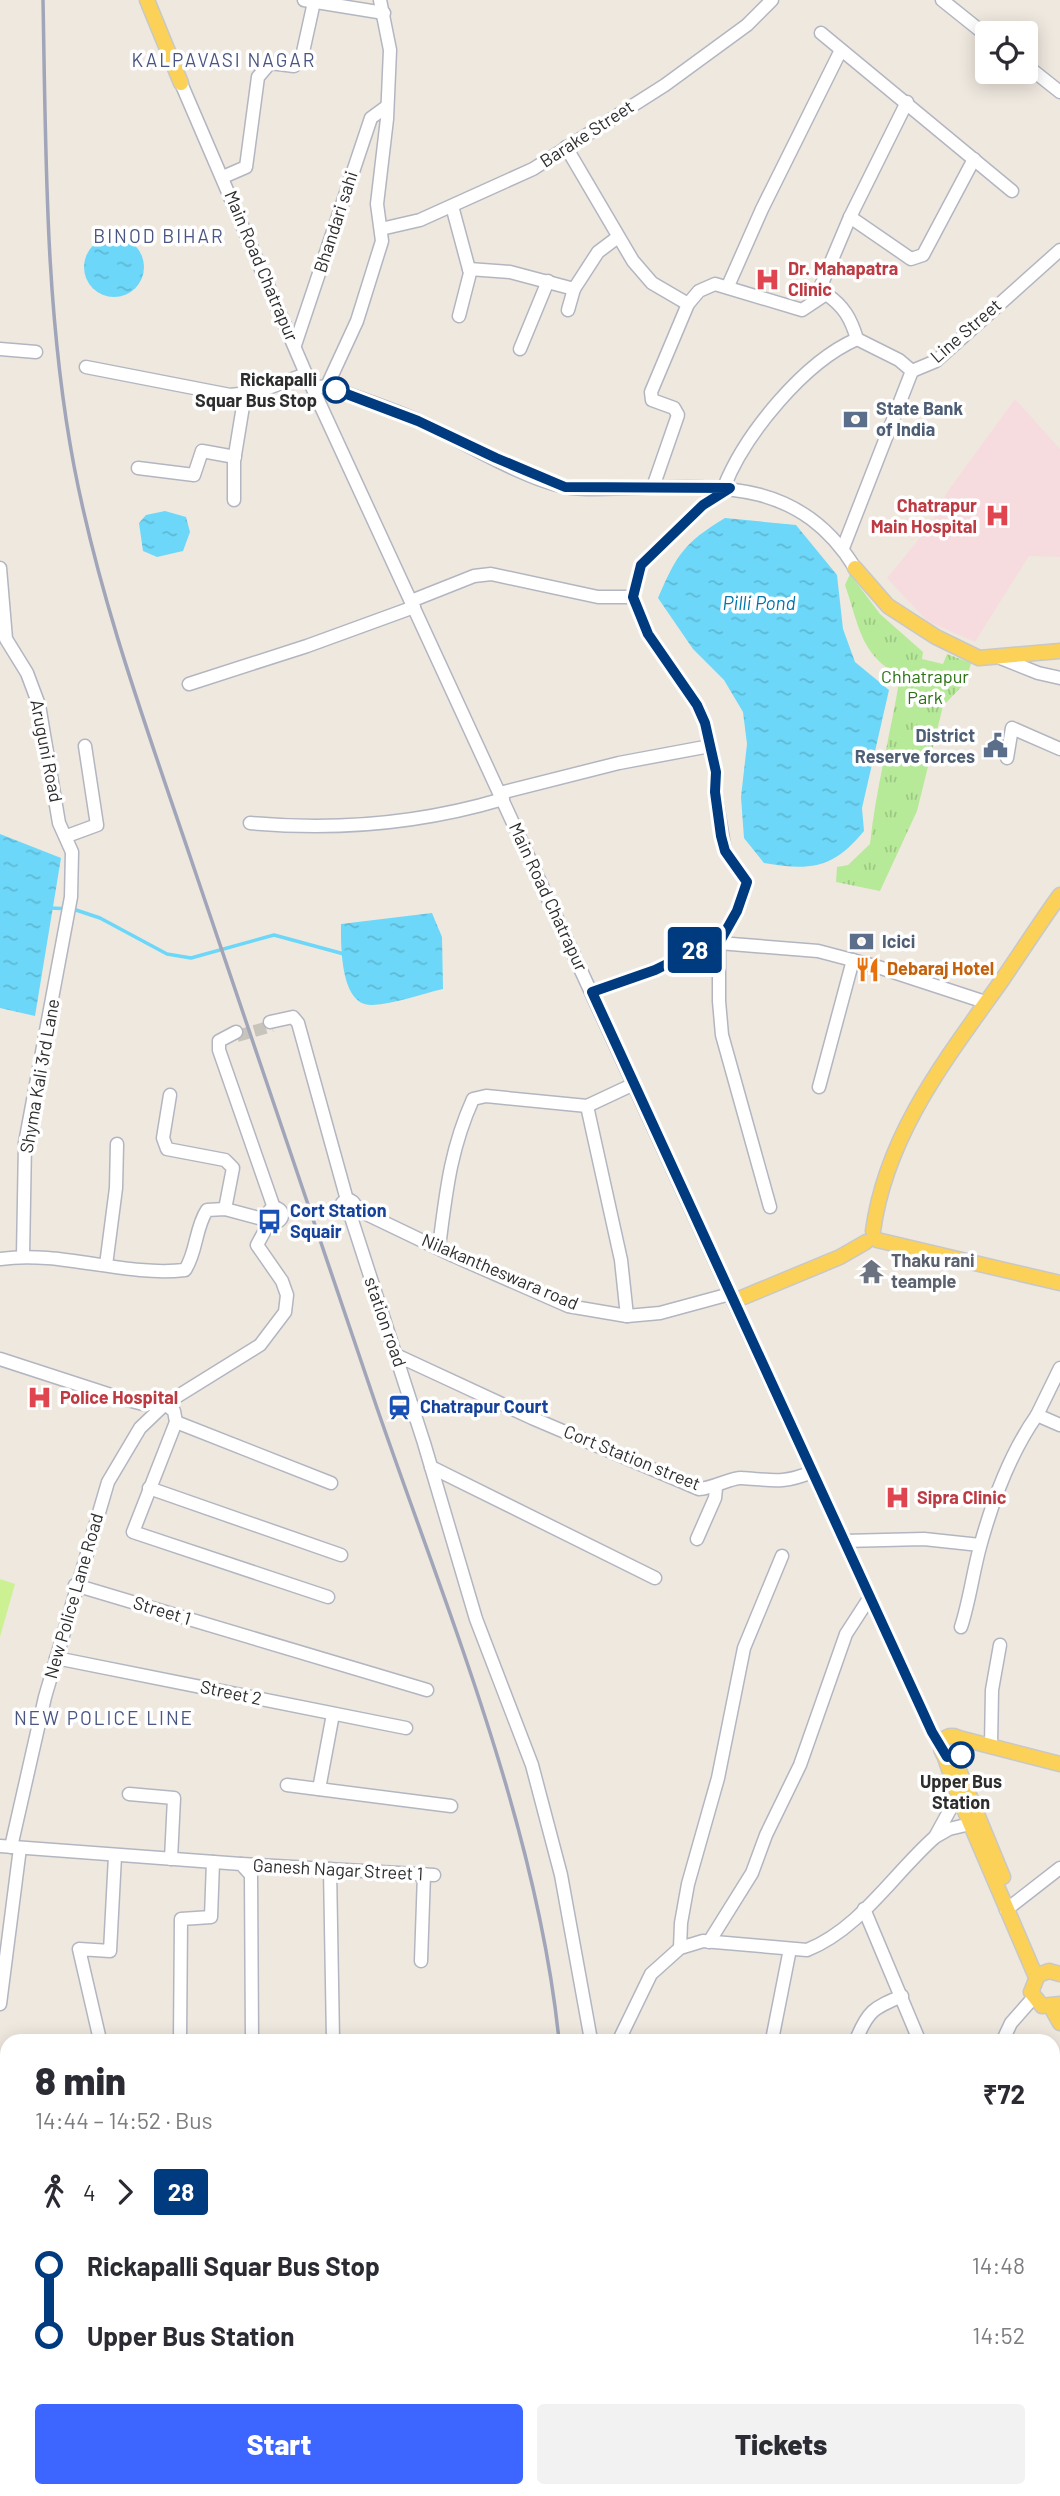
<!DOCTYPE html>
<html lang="en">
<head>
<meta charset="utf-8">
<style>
	:root { --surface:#fff; --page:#f2f2f3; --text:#2b2b33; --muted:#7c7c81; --accent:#3c66ff }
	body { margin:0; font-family:Barlow,sans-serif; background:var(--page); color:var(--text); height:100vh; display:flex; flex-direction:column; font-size:26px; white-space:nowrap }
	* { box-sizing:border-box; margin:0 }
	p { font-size:23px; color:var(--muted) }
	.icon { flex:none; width:38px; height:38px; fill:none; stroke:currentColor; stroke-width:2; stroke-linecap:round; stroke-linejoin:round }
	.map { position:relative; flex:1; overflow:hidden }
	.side { position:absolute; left:0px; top:2034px; width:1060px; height:464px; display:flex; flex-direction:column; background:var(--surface); border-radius:21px 21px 0 0; box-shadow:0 4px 18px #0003 }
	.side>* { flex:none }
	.badge { padding:0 14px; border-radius:5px; font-size:24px; line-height:46px }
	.fabs { position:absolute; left:975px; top:21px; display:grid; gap:14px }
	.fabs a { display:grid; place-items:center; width:63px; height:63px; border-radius:7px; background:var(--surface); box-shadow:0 4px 18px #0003; font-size:35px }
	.map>.badge { position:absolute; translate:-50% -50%; box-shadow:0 0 0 4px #fff }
	.legs { display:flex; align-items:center; gap:10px; height:77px; padding:0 35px; font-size:23px }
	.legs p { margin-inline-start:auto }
	.overview { display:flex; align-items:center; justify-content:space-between; height:119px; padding:0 35px }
	h1 { font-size:38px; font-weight:800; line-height:52px }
	.primary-button { display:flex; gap:14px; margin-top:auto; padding:14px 35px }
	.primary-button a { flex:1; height:80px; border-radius:7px; background:var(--accent); color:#fff; font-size:28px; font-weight:800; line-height:80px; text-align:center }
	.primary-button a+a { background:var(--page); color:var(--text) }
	ul { padding:0 35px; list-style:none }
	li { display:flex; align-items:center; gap:24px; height:70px; font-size:26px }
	li i { display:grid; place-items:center; width:10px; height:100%; margin:0 9px; background:currentColor }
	li i::after { content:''; width:18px; height:18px; margin:-9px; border:5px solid; border-radius:50%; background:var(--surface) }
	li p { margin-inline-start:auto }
	li:first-child i { background:linear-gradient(#0000 50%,currentColor 0) }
	li:last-child i { background:linear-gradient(currentColor 50%,#0000 0) }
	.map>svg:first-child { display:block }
	.medical { fill:#f6dcde }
	.grass { fill:url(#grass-tufts) }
	.pitch { fill:#ccf193 }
	.water { fill:url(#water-ripples) }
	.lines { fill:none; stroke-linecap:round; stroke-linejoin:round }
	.stream { stroke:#6cd7f8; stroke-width:3.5 }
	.minor-tunnel { stroke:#c8c3bb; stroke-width:12; stroke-dasharray:12 6; stroke-linecap:butt }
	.minor-casing { stroke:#b3b6c1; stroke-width:15 }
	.major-casing { stroke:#c8c8c8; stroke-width:17 }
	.minor { stroke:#fff; stroke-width:12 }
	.major { stroke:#fbd158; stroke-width:14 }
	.rail { stroke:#a1a5b9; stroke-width:3.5 }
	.line-1-casing { stroke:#fff; stroke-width:16 }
	.line-1 { stroke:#003b80; stroke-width:10 }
	.stop-1-dot { fill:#fff; stroke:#003b80; stroke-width:3.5 }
	.labels { text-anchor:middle; stroke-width:7; stroke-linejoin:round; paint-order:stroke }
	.street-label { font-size:18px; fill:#2d2d2d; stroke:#fff }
	.health-label { font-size:18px; font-weight:bold; fill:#be3a42; stroke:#fff; text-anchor:start }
	.stop-label { font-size:18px; font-weight:bold; fill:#2d2d2d; stroke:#fff; text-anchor:end }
	.service-label { font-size:18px; font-weight:bold; fill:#4e5e75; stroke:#fff; text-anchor:start }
	.park-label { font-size:18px; fill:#2b7215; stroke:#fff }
	.food-label { font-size:18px; font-weight:bold; fill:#c56008; stroke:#fff; text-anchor:start }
	.transit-label { font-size:18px; font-weight:bold; fill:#164399; stroke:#fff; text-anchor:start }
	.worship-label { font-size:18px; font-weight:bold; fill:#5b616d; stroke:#fff; text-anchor:start }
	.neighbourhood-label { font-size:19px; letter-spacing:2px; fill:#495582; stroke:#fff }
	.water-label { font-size:19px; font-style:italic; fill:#0376ab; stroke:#fff }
</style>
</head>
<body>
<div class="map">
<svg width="1060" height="2496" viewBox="0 0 1060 2496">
	<defs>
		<pattern id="grass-tufts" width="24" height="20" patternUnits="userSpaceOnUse" patternTransform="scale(1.75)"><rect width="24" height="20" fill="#b6e998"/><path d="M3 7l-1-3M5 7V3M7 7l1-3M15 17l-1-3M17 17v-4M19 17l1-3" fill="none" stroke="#9dc883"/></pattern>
		<pattern id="water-ripples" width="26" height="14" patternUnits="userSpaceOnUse" patternTransform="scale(1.75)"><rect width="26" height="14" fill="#6cd7f8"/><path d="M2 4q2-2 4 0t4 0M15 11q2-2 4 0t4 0" fill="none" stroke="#5eb9d5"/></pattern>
	</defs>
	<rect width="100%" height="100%" fill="#efe8df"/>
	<!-- medical -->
	<polygon class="medical" points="1015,399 1060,449 1060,557 1029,556 975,642 927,621 887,578 934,521 935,512 948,491"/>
	<!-- grass -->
	<path class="grass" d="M850,574L880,614L923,652L922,659L943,664L947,654L971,663L966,682L943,706L917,811L880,891L836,882L837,867L848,865L870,844C876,787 891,733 900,676C860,655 859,625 845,585Z"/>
	<!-- pitch -->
	<polygon class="pitch" points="0,1579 15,1584 0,1637"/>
	<!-- water -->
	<g class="water">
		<circle cx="114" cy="267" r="30"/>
		<polygon points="165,511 186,517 190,532 183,551 157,557 143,551 139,523 146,515"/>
		<path d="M725,518L796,525L837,575L843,629L855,662L889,690L862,808L864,831C833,869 810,871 764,863L744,838L741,797L747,744L743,712L724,680L693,649L658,598C677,554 684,543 725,518Z"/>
		<polygon points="0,834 61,858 35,1016 0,1008"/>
		<path d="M432,913L442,937L443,989C421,994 395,1004 372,1005C340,1006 341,945 341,924Z"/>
		<polygon points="677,2490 784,2490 781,2496 675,2496"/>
	</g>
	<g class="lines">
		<!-- stream -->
		<polyline class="stream" points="50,908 73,909 100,918 167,954 191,958 274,935 344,954"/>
		<!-- minor-tunnel -->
		<polyline class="minor-tunnel" points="237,1036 272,1026"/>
		<defs>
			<g id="minor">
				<polyline points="304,0 384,13"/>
				<polyline points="942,0 987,36"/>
				<polyline points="821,33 1012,191"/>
				<polyline points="1026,65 1060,92"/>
				<polyline points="181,83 306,374 932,1732 942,1744"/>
				<path d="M566,147L633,261L652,283L688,304L699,291L715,284L802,310L826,294C844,306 851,319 857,339"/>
				<polyline points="223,177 246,167 258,77 270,63 294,66 301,61 314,2"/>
				<polyline points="452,206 470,273 459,316"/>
				<polyline points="850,217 911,259 923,255 974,159"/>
				<polyline points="381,229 420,220 533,169 665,85 747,25 772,0"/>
				<polyline points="469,269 510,272 574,289 598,252 618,237"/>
				<polyline points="728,286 762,209 841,50"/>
				<polyline points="815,300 850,217 907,102"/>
				<polyline points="568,310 574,289"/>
				<polyline points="295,345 371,118 386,107"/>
				<polyline points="0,349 36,352"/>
				<polyline points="520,349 548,281"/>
				<polyline points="86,367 230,395 257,392 306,374"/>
				<polyline points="327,386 357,321 382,241 377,204 387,119 390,50 380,0"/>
				<path d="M313,388L327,386C358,398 391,408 421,422C461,440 525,480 566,487C588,491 613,488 635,488C725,485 802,482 855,568"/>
				<polyline points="138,468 194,475 202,451 235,457"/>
				<polyline points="653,487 678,415 674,408 652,400 651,392 688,304"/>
				<path d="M724,487C745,434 804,362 857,339L899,360L912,371L936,361L1060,250"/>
				<polyline points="730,488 703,505 641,565 633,597 648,634 697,705 705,723 716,772 715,792 725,851 747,882 737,911 719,943 719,1001 722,1035 770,1207"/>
				<polyline points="234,500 234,461 245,394"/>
				<polyline points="843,548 912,371"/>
				<polyline points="0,568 6,639 27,673 39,705 59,823 72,852 71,897 25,1143 23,1256"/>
				<polyline points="411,601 474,576 491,574 598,597 633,597"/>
				<polyline points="998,657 1038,673 1060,678"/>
				<polyline points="189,684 307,646 414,607"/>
				<polyline points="1007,758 1012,728 1060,749"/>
				<polyline points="500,793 619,763 710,746"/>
				<path d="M250,823C337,831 419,824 503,799"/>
				<polyline points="67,836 97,825 85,746"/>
				<polyline points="592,992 655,970 706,945 719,943 818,951 875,966 985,1002"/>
				<polyline points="270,1022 293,1017 298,1023 347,1200"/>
				<polyline points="236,1032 219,1041 219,1050 274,1208"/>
				<polyline points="819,1087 853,960"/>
				<polyline points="170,1095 163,1138 167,1149 225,1160 233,1168 225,1209"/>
				<polyline points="587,1106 621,1260 627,1316"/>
				<circle cx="348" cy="1207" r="7"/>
				<circle cx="275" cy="1215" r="7"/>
				<polyline points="356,1209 454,1256 568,1306 627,1316 660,1313 730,1294"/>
				<polyline points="350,1214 424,1443 476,1619 532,1765 561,1875 591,2040"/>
				<path d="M439,1247C446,1193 450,1150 473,1099L486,1096L587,1106L634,1084"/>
				<path d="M0,1259C61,1250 124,1277 185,1270C197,1252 195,1228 207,1210L225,1209L270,1221L257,1245L282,1281L287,1295L285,1312L260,1345L165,1404H143L120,1398L0,1359"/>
				<polyline points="106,1265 116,1188 117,1144"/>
				<path d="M396,1355L532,1418L699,1489C714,1488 732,1477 742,1478C772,1480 783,1484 812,1472"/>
				<polyline points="1060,1368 1037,1415 1060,1425"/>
				<polyline points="176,1422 331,1483"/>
				<polyline points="431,1467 655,1578"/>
				<polyline points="149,1488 341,1555"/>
				<polyline points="697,1539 715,1498 716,1488"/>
				<polyline points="844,1541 924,1539 980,1545"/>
				<polyline points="75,1585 427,1690"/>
				<path d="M961,1627C970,1599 973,1571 981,1543C993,1500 1011,1452 1037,1415"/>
				<polyline points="56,1658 406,1728"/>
				<polyline points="991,1746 992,1690 1000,1645"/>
				<polyline points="287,1785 451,1806"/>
				<polyline points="319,1789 333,1714"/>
				<polyline points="129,1794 174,1798 171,1859"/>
				<polyline points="935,1837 958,1795"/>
				<polyline points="0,1846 241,1864 251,1875 252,2040"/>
				<polyline points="11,1847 45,1697 108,1482 140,1428 165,1404 174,1411 176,1422 133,1532 328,1597"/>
				<polyline points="241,1864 434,1875"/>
				<polyline points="330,1869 333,2040"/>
				<polyline points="864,1909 919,2040"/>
				<polyline points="1006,1910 1060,1868"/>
				<polyline points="709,1942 752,1873 766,1835 800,1765 846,1634 870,1597"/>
				<polyline points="680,1948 681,1923 688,1884 718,1778 744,1648 782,1556"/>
				<polyline points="421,1961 424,1874"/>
				<polyline points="0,2004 20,1848"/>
				<polyline points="100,2040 79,1949 110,1951 115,1856"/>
				<polyline points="180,2040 181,1919 211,1917 213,1862"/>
				<path d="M619,2040L651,1974L680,1948L703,1941L807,1950C860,1929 894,1873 935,1837L949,1829L970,1824"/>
				<polyline points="772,2040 790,1949"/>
				<path d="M856,2040C868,2011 873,2008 902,1996"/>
				<polyline points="1003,2040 1011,2023 1033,1998"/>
				<polyline points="0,2095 7,2095"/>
				<polyline points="1054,2384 1060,2372"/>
				<polyline points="1054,2412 1060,2415"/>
				<polyline points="922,2490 939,2496"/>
				<polyline points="233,2496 236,2490"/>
				<polyline points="791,2496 794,2490"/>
			</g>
			<g id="major">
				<polyline points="147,0 181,83"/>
				<polyline points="855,568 888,606 936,637 979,658 1060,651"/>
				<path d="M873,1231C886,1135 946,1059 1000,983C1020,954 1039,924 1060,895"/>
				<polyline points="877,1240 1060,1283"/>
				<polyline points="734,1301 840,1257 866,1242"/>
				<circle cx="952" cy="1747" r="11"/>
				<polyline points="959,1738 1060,1764"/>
				<polyline points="944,1755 958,1795 1036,1977"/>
				<polyline points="956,1763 1003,1877"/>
				<polyline points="1060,1974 1049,1971 1038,1975 1031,1992 1042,2006 1060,2004"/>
				<polyline points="1051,2007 1060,2023"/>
			</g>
		</defs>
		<!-- minor casing -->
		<use href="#minor" class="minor-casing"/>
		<!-- major casing -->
		<use href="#major" class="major-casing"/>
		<!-- minor -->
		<use href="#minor" class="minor"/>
		<!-- major -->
		<use href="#major" class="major"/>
		<!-- rail -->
		<g class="rail">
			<path d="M43,0C46,156 45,313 74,466C101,606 151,740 196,874C256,1052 317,1230 377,1408C447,1611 537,1826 559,2040"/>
			<polyline points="488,2496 489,2490"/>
			<polyline points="515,2496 516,2490"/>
		</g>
	</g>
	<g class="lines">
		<defs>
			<polyline id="line-1" points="336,390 418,421 496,458 565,487 730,488 703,505 641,565 633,597 648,634 697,705 705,723 716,772 715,792 721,836 725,851 747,882 737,911 719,943 706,945 655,970 592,992 932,1732 947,1757 961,1755"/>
		</defs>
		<!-- line-1 casing -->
		<use href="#line-1" class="line-1-casing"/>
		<!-- line-1 -->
		<use href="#line-1" class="line-1"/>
	</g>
	<!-- icons -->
	<defs>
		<symbol id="hospital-bare" viewBox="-9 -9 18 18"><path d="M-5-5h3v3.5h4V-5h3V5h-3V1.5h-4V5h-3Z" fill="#e0444e" stroke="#fff" stroke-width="2.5" paint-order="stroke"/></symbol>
		<symbol id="bank-bare" viewBox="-9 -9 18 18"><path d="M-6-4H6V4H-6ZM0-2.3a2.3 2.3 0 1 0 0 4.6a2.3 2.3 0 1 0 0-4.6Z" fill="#5c6f8a" stroke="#fff" stroke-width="2.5" paint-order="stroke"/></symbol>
		<symbol id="civic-bare" viewBox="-9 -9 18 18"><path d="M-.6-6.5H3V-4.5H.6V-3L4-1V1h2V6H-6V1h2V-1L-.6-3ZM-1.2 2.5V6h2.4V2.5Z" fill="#5c6f8a" stroke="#fff" stroke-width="2.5" paint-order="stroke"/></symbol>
		<symbol id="restaurant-bare" viewBox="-9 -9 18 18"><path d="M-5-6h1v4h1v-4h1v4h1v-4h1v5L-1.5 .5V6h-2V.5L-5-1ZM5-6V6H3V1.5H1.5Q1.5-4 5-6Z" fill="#e8710a" stroke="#fff" stroke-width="2.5" paint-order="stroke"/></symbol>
		<symbol id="bus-bare" viewBox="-9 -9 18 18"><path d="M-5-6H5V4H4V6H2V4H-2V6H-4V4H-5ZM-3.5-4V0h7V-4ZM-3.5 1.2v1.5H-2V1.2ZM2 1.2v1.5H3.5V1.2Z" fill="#1a4fb4" stroke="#fff" stroke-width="2.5" paint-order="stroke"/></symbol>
		<symbol id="temple-bare" viewBox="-9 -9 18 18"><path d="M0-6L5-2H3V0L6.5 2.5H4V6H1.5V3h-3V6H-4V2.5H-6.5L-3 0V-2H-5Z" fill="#6b7280" stroke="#fff" stroke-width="2.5" paint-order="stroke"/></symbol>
		<symbol id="station-bare" viewBox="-9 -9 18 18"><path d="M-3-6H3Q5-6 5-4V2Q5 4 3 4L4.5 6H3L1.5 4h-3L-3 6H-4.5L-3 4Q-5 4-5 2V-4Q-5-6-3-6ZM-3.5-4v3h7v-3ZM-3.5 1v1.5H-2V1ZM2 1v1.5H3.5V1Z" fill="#1a4fb4" stroke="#fff" stroke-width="2.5" paint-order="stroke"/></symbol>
	</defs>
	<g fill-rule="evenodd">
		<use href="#hospital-bare" x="750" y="262" width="35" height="35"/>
		<use href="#bank-bare" x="838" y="402" width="35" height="35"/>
		<use href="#hospital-bare" x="980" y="498" width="35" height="35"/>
		<use href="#civic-bare" x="978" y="728" width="35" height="35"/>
		<use href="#bank-bare" x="844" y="924" width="35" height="35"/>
		<use href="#restaurant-bare" x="850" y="952" width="35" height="35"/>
		<use href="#bus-bare" x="252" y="1204" width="35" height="35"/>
		<use href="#temple-bare" x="854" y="1254" width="35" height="35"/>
		<use href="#hospital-bare" x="22" y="1380" width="35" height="35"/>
		<use href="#station-bare" x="382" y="1390" width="35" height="35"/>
		<use href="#hospital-bare" x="880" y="1480" width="35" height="35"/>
	</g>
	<!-- markers -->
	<g class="stop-1-dot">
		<circle cx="336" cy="390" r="12"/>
		<circle cx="961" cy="1755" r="12"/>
	</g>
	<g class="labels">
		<!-- street labels -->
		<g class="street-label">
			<text transform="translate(587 134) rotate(-33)" y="6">Barake Street</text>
			<text transform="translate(336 222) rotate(-72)" y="6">Bhandari sahi</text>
			<text transform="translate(261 266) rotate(67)" y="6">Main Road Chatrapur</text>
			<text transform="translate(966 331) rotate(-41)" y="6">Line Street</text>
			<text transform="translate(46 751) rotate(79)" y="6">Aruguni Road</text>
			<text transform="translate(548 897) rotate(65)" y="6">Main Road Chatrapur</text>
			<text transform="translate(40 1076) rotate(-80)" y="6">Shyma Kali 3rd Lane</text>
			<text transform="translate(500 1272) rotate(23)" y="6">Nilakantheswara road</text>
			<text transform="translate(385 1322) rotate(71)" y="6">station road</text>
			<text transform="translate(632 1458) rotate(22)" y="6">Cort Station street</text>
			<text transform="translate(74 1596) rotate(-74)" y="6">New Police Lane Road</text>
			<text transform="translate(162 1611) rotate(17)" y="6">Street 1</text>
			<text transform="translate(231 1693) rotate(12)" y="6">Street 2</text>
			<text transform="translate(338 1870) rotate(3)" y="6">Ganesh Nagar Street 1</text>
		</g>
		<!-- health labels -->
		<g class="health-label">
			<text x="788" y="275">Dr. Mahapatra<tspan x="788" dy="21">Clinic</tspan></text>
			<text x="977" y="512" text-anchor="end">Chatrapur<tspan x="977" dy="21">Main Hospital</tspan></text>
			<text x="60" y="1404">Police Hospital</text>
			<text x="917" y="1504">Sipra Clinic</text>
		</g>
		<!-- stop labels -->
		<g class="stop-label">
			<text x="317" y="386">Rickapalli<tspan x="317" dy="21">Squar Bus Stop</tspan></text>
			<text x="961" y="1788" text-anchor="middle">Upper Bus<tspan x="961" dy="21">Station</tspan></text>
		</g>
		<!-- service labels -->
		<g class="service-label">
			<text x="876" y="415">State Bank<tspan x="876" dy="21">of India</tspan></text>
			<text x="975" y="742" text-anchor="end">District<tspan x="975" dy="21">Reserve forces</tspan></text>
			<text x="882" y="948">Icici</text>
		</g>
		<!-- park labels -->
		<g class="park-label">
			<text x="925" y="683">Chhatrapur<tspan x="925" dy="21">Park</tspan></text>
		</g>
		<!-- food labels -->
		<g class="food-label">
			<text x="887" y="975">Debaraj Hotel</text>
		</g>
		<!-- transit labels -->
		<g class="transit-label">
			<text x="290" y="1217">Cort Station<tspan x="290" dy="21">Squair</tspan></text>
			<text x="420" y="1413">Chatrapur Court</text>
		</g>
		<!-- worship labels -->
		<g class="worship-label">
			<text x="891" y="1267">Thaku rani<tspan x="891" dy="21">teample</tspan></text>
		</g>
		<!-- neighbourhood labels -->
		<g class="neighbourhood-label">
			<text x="224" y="67">KALPAVASI NAGAR</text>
			<text x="159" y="243">BINOD BIHAR</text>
			<text x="104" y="1725">NEW POLICE LINE</text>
		</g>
		<!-- water labels -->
		<g class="water-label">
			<text x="759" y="610">Pilli Pond</text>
		</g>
	</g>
</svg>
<div class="fabs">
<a><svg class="icon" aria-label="locate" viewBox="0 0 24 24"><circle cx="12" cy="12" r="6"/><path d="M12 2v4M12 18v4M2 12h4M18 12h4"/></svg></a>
</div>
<b class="badge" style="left:695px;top:950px;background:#003b80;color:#fff">28</b>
<section class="side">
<div class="overview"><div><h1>8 min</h1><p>14:44 – 14:52 · Bus</p></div><b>₹72</b></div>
<div class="legs"><svg class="icon" aria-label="walk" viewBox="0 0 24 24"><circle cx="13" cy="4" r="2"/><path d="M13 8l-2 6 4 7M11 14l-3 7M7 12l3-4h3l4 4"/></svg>4<svg class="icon" aria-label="forward" viewBox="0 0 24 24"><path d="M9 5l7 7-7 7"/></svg><b class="badge" style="background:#003b80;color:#fff">28</b></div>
<ul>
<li><i style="color:#003b80"></i><b>Rickapalli Squar Bus Stop</b><p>14:48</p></li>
<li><i style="color:#003b80"></i><b>Upper Bus Station</b><p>14:52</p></li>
</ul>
<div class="primary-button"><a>Start</a><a>Tickets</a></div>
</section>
</div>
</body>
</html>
